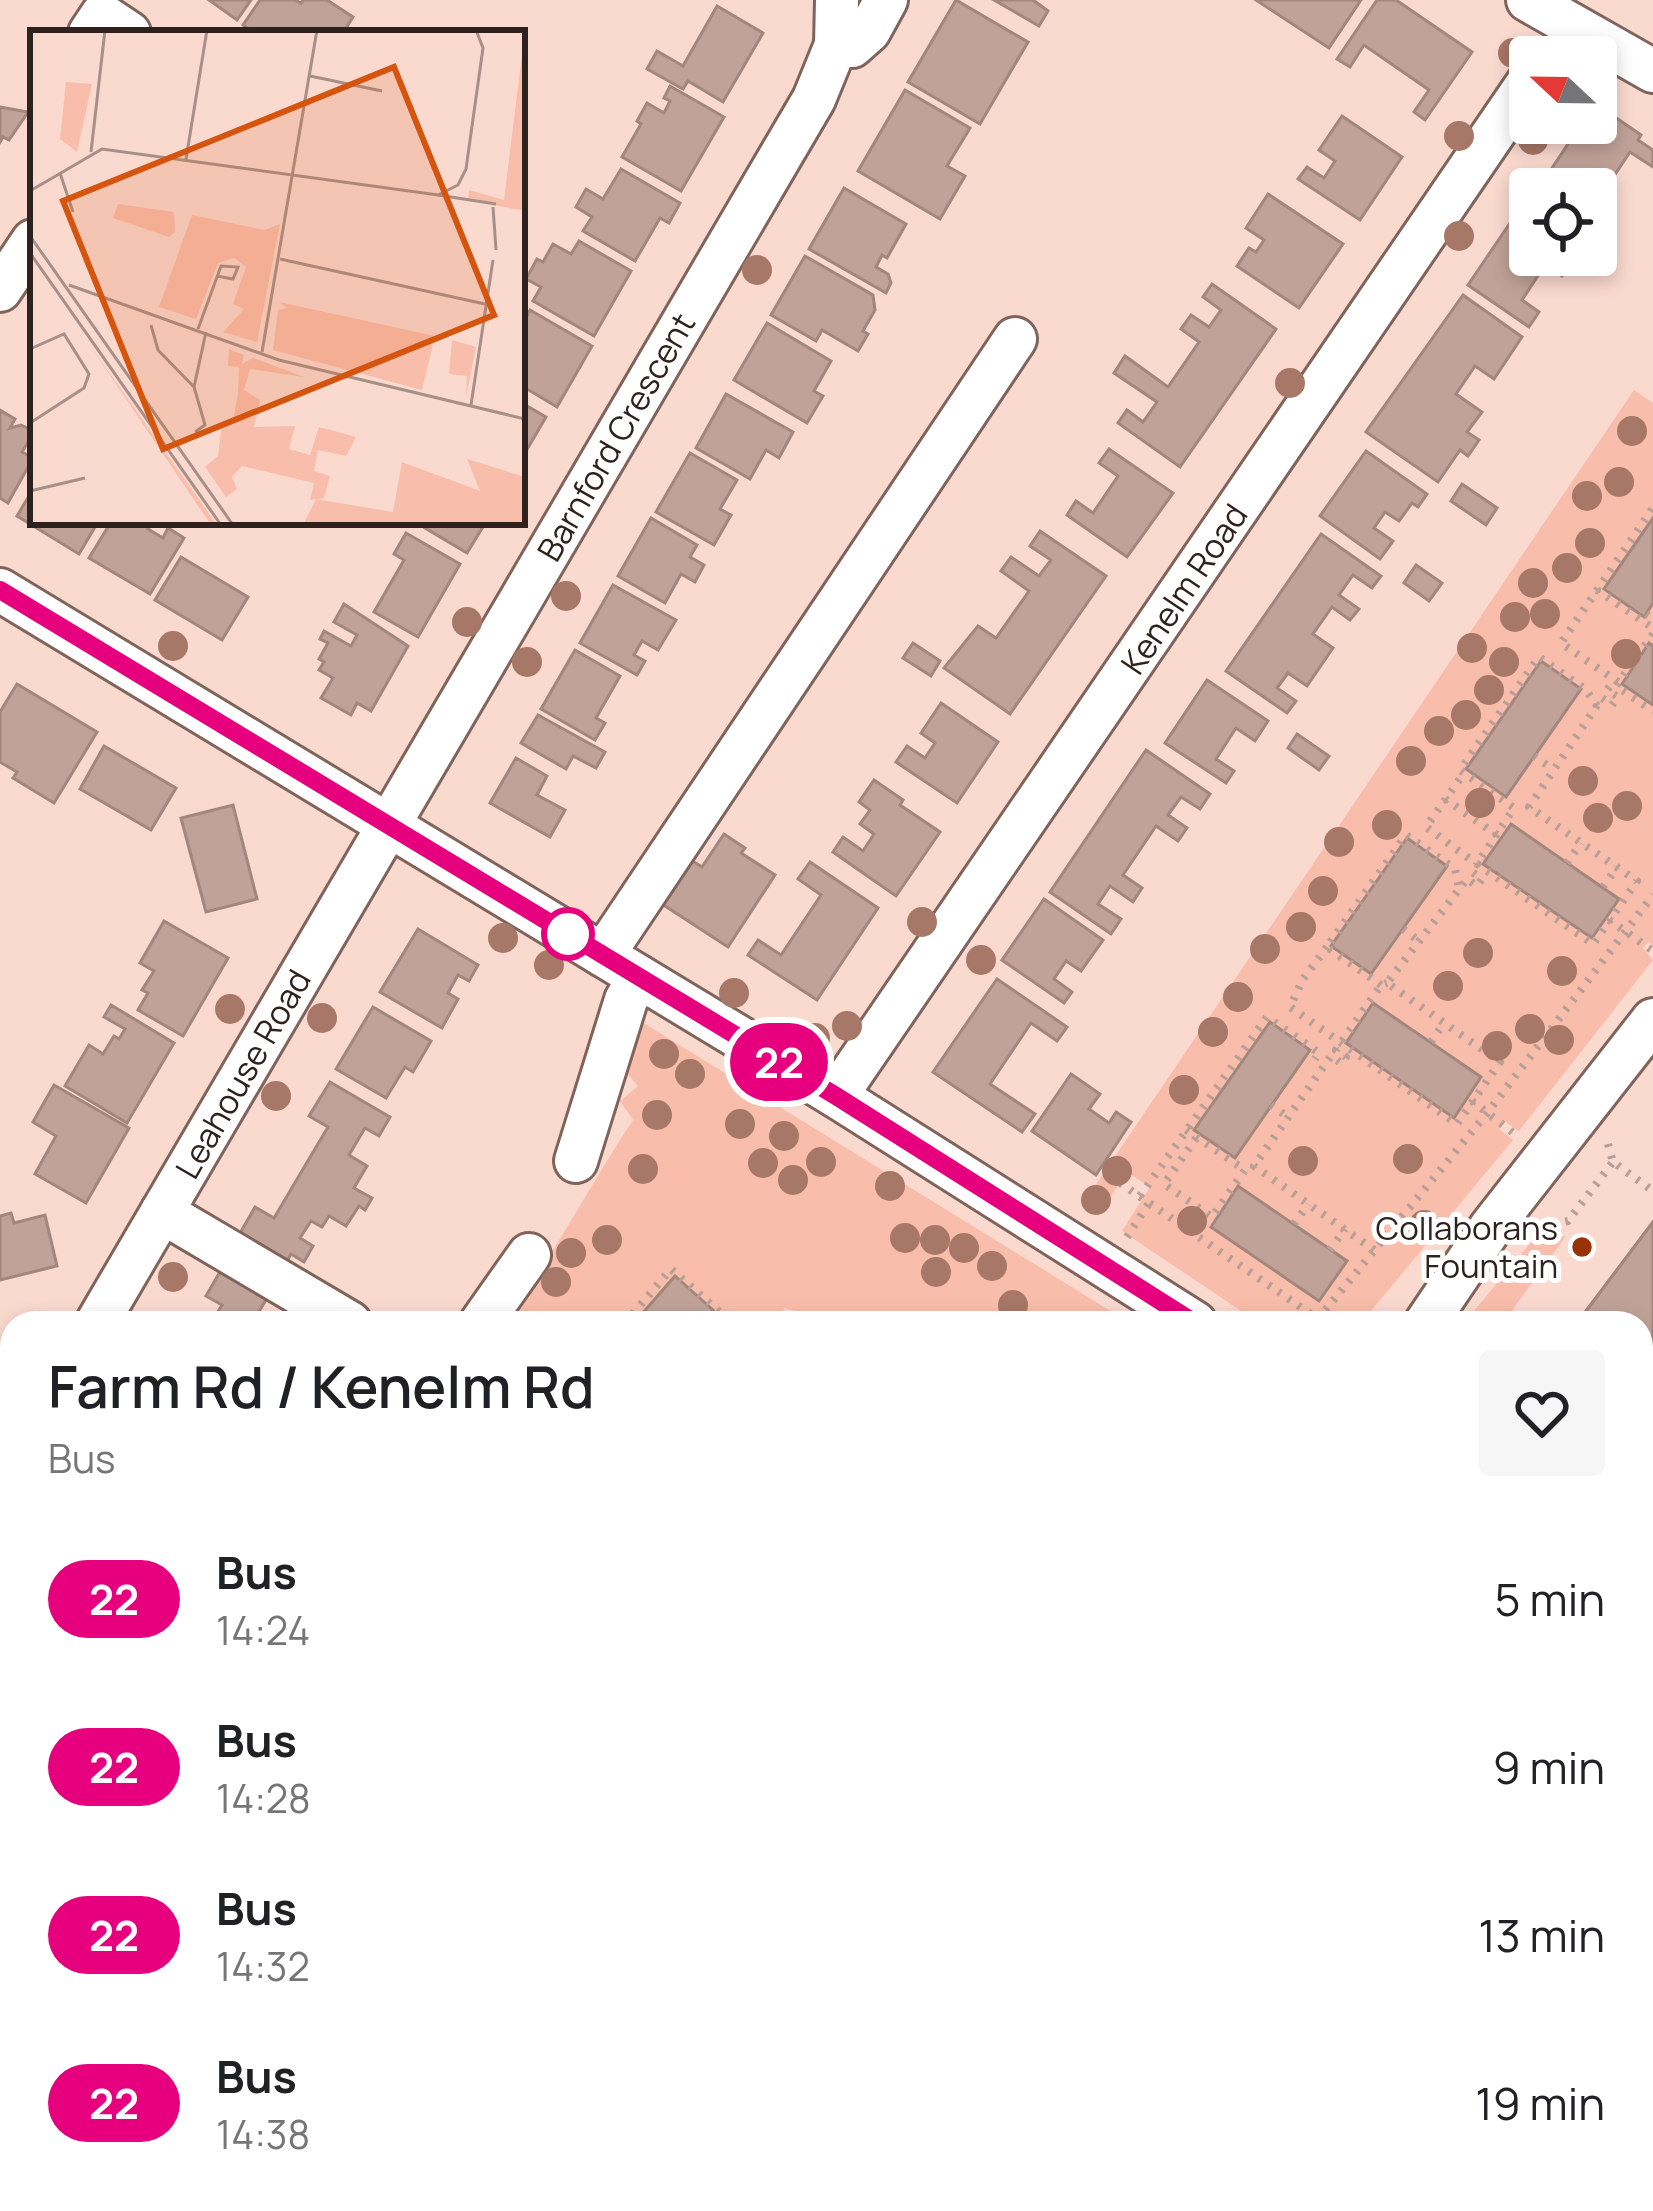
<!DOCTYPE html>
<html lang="en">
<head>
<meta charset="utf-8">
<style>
	:root { --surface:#fff; --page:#f6f6f6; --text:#202124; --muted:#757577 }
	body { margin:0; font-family:Manrope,sans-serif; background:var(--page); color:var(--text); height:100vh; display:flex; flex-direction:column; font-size:45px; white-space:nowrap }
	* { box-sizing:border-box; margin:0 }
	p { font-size:39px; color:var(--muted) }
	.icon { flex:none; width:66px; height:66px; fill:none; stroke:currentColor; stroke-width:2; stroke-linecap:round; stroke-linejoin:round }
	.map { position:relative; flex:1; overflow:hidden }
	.panel { position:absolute; left:0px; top:1311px; width:1653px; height:900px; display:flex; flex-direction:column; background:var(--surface); border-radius:36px 36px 0 0; box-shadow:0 6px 18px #0003 }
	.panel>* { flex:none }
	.badge { padding:0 24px; border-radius:39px; font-size:42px; line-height:78px }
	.needle { width:78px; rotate:292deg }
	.fabs { position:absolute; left:1509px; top:36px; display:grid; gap:24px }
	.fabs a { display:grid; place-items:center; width:108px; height:108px; border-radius:12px; background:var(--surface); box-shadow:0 6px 18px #0003; font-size:60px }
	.map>.badge { position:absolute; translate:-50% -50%; box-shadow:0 0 0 6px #fff }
	.round { display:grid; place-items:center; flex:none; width:126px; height:126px; border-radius:12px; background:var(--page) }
	.overview { display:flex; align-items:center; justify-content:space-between; height:204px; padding:0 48px }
	h1 { font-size:57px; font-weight:600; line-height:90px }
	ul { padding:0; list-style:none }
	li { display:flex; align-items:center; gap:36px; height:168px; padding:0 48px }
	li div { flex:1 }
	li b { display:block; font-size:45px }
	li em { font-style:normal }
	li .badge { min-width:132px; font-weight:700; text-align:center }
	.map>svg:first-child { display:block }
	.green { fill:#f9beab }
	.building { fill:#c0a298; stroke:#a3867c; stroke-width:3 }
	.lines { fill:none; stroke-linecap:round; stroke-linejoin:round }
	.minor-casing { stroke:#80645b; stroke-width:48 }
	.highway-casing { stroke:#80645b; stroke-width:66 }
	.path { stroke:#b99f97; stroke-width:8; stroke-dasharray:3 9; stroke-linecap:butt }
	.minor { stroke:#fff; stroke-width:42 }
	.highway { stroke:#fff; stroke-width:60 }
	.tree { fill:#a77767 }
	.line-casing { stroke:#fff; stroke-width:27 }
	.line { stroke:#e6007e; stroke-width:18 }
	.stop-dot { fill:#fff; stroke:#e6007e; stroke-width:6 }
	.poi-dot { fill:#983307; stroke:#fff; stroke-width:4.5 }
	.labels { text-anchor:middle; stroke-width:10; stroke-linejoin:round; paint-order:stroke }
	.street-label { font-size:33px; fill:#2e221e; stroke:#fff }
	.poi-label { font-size:33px; fill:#2e221e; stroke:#fff; text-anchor:end }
	.inset-road { fill:none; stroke:#a89088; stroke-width:3 }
	.view { fill:#d5540e; fill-opacity:0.15; stroke:#d5540e; stroke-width:6 }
	.inset-edge { fill:none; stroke:#2e221e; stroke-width:6 }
</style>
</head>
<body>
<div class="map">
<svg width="1653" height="2211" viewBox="0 0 1653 2211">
	<rect width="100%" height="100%" fill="#fad9cf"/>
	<!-- green -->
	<g class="green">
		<polygon points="1634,390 1653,403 1653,945 1648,942 1643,948 1653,960 1519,1131 1504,1121 1499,1129 1513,1140 1361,1323 1259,1323 1122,1231 1150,1187 1127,1172 1098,1216 1082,1205"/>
		<path d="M634,1017L1130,1323H838L784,1308L782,1323H506C552,1257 589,1187 633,1120L620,1101L638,1086L616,1061Z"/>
		<polygon points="1566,1236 1503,1323 1464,1323 1531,1242"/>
		<polygon points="1641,1570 1653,1578 1653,1747 1641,1739"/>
		<polygon points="1158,2199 1290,2199 1238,2211 1100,2211"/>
	</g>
	<!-- building -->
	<g class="building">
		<polygon points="209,0 251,0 237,20"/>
		<polygon points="260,0 295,0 301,3 303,0 327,0 353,17 343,33 255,33 243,25"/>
		<polygon points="956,0 1028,42 980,124 908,82"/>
		<polygon points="994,0 1033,0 1048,11 1039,26"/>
		<polygon points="1256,0 1361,0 1329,48"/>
		<polygon points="1377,0 1396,0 1472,52 1425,120 1414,112 1429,90 1364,45 1350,67 1337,59"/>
		<polygon points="717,6 763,33 723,102 688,81 683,89 647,69 657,51 683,66"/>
		<polygon points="670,86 724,117 681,191 622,157 641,124 637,121 647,103 664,113 670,101 664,98"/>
		<polygon points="905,90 970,128 947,166 965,176 940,219 858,171"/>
		<polygon points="1596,104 1641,135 1638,140 1653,150 1653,167 1630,152 1596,203 1596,189 1538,189 1582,123 1596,123"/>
		<polygon points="0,107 28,112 9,140 3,137 0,142"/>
		<polygon points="1342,116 1402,157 1360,220 1298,179 1307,167 1324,178 1335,161 1319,150"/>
		<polygon points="621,169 680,203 669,223 660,218 635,261 583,231 592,217 576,207 586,189 603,199"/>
		<polygon points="844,188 906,224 887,258 882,255 876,267 888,274 891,283 886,293 809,249"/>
		<polygon points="1268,194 1343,244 1299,308 1237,266 1249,248 1256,252 1264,240 1246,228"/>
		<polygon points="1510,223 1530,237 1530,255 1556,255 1569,264 1562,276 1545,265 1522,300 1539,312 1529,327 1468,285"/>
		<polygon points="579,241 631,271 594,336 533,301 541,287 526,279 537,259 543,262 553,244 571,254"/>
		<polygon points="805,256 873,295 875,310 863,331 868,334 858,351 822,330 816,341 771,315"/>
		<polygon points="1212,284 1276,329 1180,467 1118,423 1127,410 1143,422 1157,402 1114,373 1125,356 1168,387 1199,342 1181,329 1191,315 1209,327 1221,310 1203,297"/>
		<polygon points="1463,295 1522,337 1494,379 1475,366 1456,394 1482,412 1467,432 1479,440 1468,456 1460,450 1438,482 1366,432"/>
		<polygon points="530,310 592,346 557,407 522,386 522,325"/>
		<polygon points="767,323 831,361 814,391 823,396 807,423 734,380"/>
		<polygon points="726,394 793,432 779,458 766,450 750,479 696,448"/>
		<polygon points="522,403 546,417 522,458"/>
		<polygon points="0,410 15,419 10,428 21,425 29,429 30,439 22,452 33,458 8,503 0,498"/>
		<polygon points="1109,449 1173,493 1127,557 1067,515 1076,501 1093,513 1118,476 1099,463"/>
		<polygon points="1366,451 1427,494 1418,507 1412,503 1399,521 1385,512 1374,528 1393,541 1380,559 1320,516"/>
		<polygon points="690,453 737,480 720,509 731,515 714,545 656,512"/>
		<polygon points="1462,484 1497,508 1486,525 1451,501"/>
		<polygon points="33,489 33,522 98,522 79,554 17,516"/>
		<polygon points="651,518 697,545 690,557 704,565 695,582 681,574 665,603 618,576"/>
		<polygon points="1653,518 1653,603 1644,617 1604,589"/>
		<polygon points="111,522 152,522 148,529 163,538 168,528 184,538 150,594 89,558"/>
		<polygon points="429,522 486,522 467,553 425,528"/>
		<polygon points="1040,531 1106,576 1010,714 944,668 978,626 996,638 1029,591 1001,571 1011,557 1039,576 1051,560 1030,546"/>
		<polygon points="406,533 460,564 418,637 374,612 404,560 394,554"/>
		<polygon points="1321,534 1381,576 1372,588 1353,575 1339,595 1359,609 1350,620 1332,607 1313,634 1333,648 1307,686 1288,673 1277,688 1296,701 1287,713 1226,671"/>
		<polygon points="181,557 248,597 222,640 155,600"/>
		<polygon points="1416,565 1442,583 1429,601 1404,583"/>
		<polygon points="613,585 676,620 658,650 642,641 634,655 645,661 637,675 580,643"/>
		<polygon points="344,604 408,646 371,711 357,703 351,715 321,698 333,678 319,670 324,662 319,659 328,643 320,639 324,631 351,646 357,635 334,622"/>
		<polygon points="913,643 940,661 931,676 903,658"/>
		<polygon points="1649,643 1653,646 1653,705 1622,684"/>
		<polygon points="575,650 620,676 596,718 605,723 595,740 541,709"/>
		<polygon points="1541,661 1581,689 1506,797 1466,769"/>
		<polygon points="1207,680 1268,721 1255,741 1236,728 1216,759 1234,771 1226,783 1165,743"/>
		<polygon points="17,684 97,732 54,803 13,778 17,772 0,762 0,712"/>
		<polygon points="941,703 998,742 957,803 896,762 907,746 925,758 935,743 921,733"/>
		<polygon points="538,715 605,752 596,768 573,756 566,769 521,743"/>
		<polygon points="1297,734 1329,756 1319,770 1288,748"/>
		<polygon points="104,746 176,788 151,830 80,789"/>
		<polygon points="1146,750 1210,794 1200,809 1181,797 1168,815 1187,828 1178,841 1156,826 1123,875 1142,888 1133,902 1110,886 1098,904 1121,919 1111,934 1050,892"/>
		<polygon points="516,758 547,776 537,795 565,810 550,837 490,803"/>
		<polygon points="874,780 903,800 900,805 940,832 896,896 833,852 843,837 863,851 874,834 860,824 870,810 859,802"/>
		<polygon points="233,805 257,899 206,912 181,818"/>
		<polygon points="1511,824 1619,899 1592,938 1483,864"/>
		<polygon points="724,834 745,848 741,853 775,875 728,947 662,904 691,860 702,867"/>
		<polygon points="1407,838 1447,866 1371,974 1331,946"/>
		<polygon points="810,862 878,908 817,1000 748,955 758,940 781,955 821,895 798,879"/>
		<polygon points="1044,899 1103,940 1081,971 1066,961 1054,979 1072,992 1064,1003 1002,960"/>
		<polygon points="164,921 228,958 183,1036 138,1010 148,993 142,990 154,971 140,963"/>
		<polygon points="418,929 478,965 469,981 458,975 448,993 458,999 442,1028 380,992"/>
		<polygon points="997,979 1067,1027 1057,1041 1031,1023 990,1084 1035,1114 1022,1132 933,1072"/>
		<polygon points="1373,1003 1481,1077 1454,1118 1346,1043"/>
		<polygon points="111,1005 174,1043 127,1123 65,1086 89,1045 103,1054 114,1036 119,1039 125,1029 104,1017"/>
		<polygon points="373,1007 431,1041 413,1072 405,1067 386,1098 336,1069"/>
		<polygon points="1270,1022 1310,1050 1235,1158 1194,1130"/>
		<polygon points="1071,1074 1100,1094 1089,1109 1109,1123 1116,1112 1131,1122 1096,1175 1032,1131"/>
		<polygon points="330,1082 390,1117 379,1136 365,1128 349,1155 367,1166 354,1188 372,1198 365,1210 359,1206 346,1226 329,1216 322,1227 311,1221 300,1238 313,1246 304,1262 291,1254 282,1270 235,1242 255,1207 274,1218 328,1127 309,1116"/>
		<polygon points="54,1085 129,1128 86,1203 35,1174 56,1136 33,1122"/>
		<polygon points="1238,1186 1347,1261 1319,1301 1211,1227"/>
		<polygon points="11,1213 14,1223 45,1215 57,1266 0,1280 0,1216"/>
		<polygon points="1653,1222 1653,1464 1641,1480 1641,1323 1577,1323"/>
		<polygon points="1653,1222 1653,1464 1641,1480 1641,1323 1577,1323"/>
		<polygon points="225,1263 272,1290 252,1323 211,1323 222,1305 206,1296"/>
		<polygon points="675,1276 713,1310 701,1323 634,1323"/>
		<polygon points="12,1629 12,1695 0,1688 0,1650"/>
		<polygon points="0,1697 12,1704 12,1741 8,1738 1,1750 12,1759 4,1773 0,1771"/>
		<polygon points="367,2199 467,2199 481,2211 381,2211"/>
	</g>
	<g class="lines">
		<defs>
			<g id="minor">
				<polyline points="1528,0 1653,71"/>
				<polyline points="90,33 102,15 129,33"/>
				<polyline points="836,45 852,46 869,31 886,0"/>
				<polyline points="0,290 33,241"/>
				<polyline points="0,590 836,1096 1195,1323"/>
				<polyline points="603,955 1015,339"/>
				<polyline points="836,1096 1530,80"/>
				<polyline points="576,1161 626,1000 639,977"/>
				<polyline points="162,1212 350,1323"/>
				<polyline points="97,1323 814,99 836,45 837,0"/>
				<polyline points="481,1323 529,1255"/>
				<polyline points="1426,1323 1491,1227 1653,1020"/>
				<polyline points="0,1380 12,1387"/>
				<polyline points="0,1487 12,1467"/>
				<polyline points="1641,1511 1653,1495"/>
				<polyline points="0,2037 12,2041"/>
				<polyline points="0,2191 12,2193"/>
				<polyline points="88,2199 95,2211"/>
				<polyline points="168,2211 175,2199"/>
			</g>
			<g id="highway">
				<polyline points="1641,2135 1653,2132"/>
				<polyline points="623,2199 624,2211"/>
				<polyline points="1335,2211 1384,2199"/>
				<polyline points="1571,2211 1624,2199"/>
			</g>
		</defs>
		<!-- minor casing -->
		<use href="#minor" class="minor-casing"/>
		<!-- highway casing -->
		<use href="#highway" class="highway-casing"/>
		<!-- path -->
		<g class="path">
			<polyline points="1597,590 1653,628"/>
			<polyline points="1646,614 1653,619"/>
			<polyline points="1653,634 1616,686 1653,711"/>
			<polyline points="1618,682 1561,643 1653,508"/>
			<polyline points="1597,706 1586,690 1539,657 1460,770 1514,808 1477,864 1593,944 1637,881 1529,807 1602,698 1612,705 1618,697 1607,690 1615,680"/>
			<polyline points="1534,756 1553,769"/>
			<polyline points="1445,799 1497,835"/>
			<polyline points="1567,863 1581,843"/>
			<polyline points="1603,887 1617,867"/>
			<polyline points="1609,920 1653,951"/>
			<polyline points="1403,929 1419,941"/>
			<polyline points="1327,947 1303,979 1290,1007 1457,1124 1500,1062 1387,983 1467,879 1477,886 1482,879 1472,872 1477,864 1426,827 1464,773"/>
			<polyline points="1381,985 1327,947 1406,835 1455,869 1459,888"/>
			<polyline points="1431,1042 1444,1023"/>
			<polyline points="1472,1101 1516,1135"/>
			<polyline points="1271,1105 1288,1117"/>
			<polyline points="1186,1130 1245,1170 1212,1217 1164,1184 1197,1137"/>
			<polyline points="1608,1144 1613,1162 1653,1191"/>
			<polyline points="1120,1183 1318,1319 1488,1112 1653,895"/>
			<polyline points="1140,1196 1267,1017 1319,1053 1315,1059"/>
			<polyline points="1294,1224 1308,1204"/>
			<polyline points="1542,1227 1568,1221 1613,1162"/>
			<polyline points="1127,1237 1149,1203"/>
			<polyline points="1330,1250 1345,1229"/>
			<polyline points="1374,1250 1254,1166 1331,1056 1341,1063 1346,1057 1336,1050 1381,985 1387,983"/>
			<polyline points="706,1317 713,1323"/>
			<polyline points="625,1323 671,1269 732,1323"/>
			<polyline points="738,2199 749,2211"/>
		</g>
		<!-- minor -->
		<use href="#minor" class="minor"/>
		<!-- highway -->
		<use href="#highway" class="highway"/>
	</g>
	<!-- trees -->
	<g class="tree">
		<circle cx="1513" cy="53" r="15"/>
		<circle cx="1459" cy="136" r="15"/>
		<circle cx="1533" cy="140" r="15"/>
		<circle cx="1459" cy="236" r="15"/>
		<circle cx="757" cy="270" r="15"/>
		<circle cx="1290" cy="383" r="15"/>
		<circle cx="1632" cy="431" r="15"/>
		<circle cx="1619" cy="482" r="15"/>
		<circle cx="1587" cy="496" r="15"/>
		<circle cx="1590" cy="543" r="15"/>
		<circle cx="1567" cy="568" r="15"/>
		<circle cx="1533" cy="583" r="15"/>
		<circle cx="566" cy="596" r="15"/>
		<circle cx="1545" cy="614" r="15"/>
		<circle cx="1515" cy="617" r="15"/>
		<circle cx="467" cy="622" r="15"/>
		<circle cx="173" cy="646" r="15"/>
		<circle cx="1472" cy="648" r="15"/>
		<circle cx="1626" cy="654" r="15"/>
		<circle cx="527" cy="662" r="15"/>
		<circle cx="1504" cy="662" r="15"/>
		<circle cx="1489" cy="690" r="15"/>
		<circle cx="1466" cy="715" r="15"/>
		<circle cx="1439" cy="731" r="15"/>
		<circle cx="1411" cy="761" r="15"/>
		<circle cx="1583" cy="781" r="15"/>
		<circle cx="1480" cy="803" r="15"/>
		<circle cx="1627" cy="806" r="15"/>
		<circle cx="1598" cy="818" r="15"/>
		<circle cx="1387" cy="825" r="15"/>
		<circle cx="1339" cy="842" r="15"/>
		<circle cx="1323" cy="891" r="15"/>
		<circle cx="922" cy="922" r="15"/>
		<circle cx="1301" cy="927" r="15"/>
		<circle cx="503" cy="938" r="15"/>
		<circle cx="1265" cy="949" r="15"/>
		<circle cx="1478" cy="953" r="15"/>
		<circle cx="981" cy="960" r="15"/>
		<circle cx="549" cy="965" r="15"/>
		<circle cx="1562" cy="971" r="15"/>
		<circle cx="1448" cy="986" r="15"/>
		<circle cx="734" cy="993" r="15"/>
		<circle cx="1238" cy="997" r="15"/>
		<circle cx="230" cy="1009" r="15"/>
		<circle cx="322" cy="1018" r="15"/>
		<circle cx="847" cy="1026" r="15"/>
		<circle cx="1530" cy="1029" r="15"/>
		<circle cx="1213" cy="1032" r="15"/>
		<circle cx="815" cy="1038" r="15"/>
		<circle cx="1559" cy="1040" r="15"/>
		<circle cx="1497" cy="1046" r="15"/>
		<circle cx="664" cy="1054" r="15"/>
		<circle cx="690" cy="1074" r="15"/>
		<circle cx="1184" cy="1090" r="15"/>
		<circle cx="276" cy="1096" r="15"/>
		<circle cx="657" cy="1115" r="15"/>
		<circle cx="740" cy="1124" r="15"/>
		<circle cx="784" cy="1136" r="15"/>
		<circle cx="1408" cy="1159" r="15"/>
		<circle cx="1303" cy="1161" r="15"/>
		<circle cx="821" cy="1162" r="15"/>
		<circle cx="763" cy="1163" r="15"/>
		<circle cx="643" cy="1169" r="15"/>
		<circle cx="1117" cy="1171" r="15"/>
		<circle cx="793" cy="1180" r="15"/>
		<circle cx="890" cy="1186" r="15"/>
		<circle cx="1096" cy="1200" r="15"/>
		<circle cx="1192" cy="1221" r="15"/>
		<circle cx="1424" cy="1225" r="15"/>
		<circle cx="905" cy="1238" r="15"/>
		<circle cx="607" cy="1240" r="15"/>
		<circle cx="935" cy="1240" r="15"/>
		<circle cx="964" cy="1248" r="15"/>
		<circle cx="571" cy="1253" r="15"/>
		<circle cx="992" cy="1266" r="15"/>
		<circle cx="936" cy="1272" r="15"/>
		<circle cx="173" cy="1277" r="15"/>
		<circle cx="556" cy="1282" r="15"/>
		<circle cx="1013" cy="1305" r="15"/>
	</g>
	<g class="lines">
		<defs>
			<polyline id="line" points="0,590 836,1096 1195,1323"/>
		</defs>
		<!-- line casing -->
		<use href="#line" class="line-casing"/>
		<!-- line -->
		<use href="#line" class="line"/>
	</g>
	<!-- markers -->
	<circle class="stop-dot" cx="568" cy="934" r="24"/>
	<circle class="poi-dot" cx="1582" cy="1247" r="12"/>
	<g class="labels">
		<!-- street labels -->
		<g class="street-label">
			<text transform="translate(616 437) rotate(-60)" y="12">Barnford Crescent</text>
			<text transform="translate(1184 589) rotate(-56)" y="12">Kenelm Road</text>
			<text transform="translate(243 1074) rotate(-60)" y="12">Leahouse Road</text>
		</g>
		<!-- poi labels -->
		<g class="poi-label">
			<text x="1558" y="1240">Collaborans<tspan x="1558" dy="38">Fountain</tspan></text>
		</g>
	</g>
	<!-- overview -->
	<g transform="translate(30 30)">
		<rect width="495" height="495" fill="#fad9cf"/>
		<path d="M495,0V181L438,170L439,160L474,170ZM36,52L62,54L47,122L30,109ZM88,174L144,182L145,202L139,207L83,188ZM162,185L234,200L250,194L227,312L193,302L214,279L203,274L216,237L204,228L188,233L166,289L129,277ZM249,272L405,306L392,360L243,320L248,280L257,278ZM422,310L446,317L436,367L437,346L419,344ZM59,314L187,495H181ZM199,319L214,325L212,334L223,328L274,347L220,339L214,360L230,370L224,397L265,396L259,419L280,425L289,397L326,407L316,426L288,420L284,441L300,446L294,468L280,470L284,453L212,436L202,447L207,459L196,467L175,437L188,426L192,392L202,394L208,364L209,337L198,336ZM437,429L495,447V495H273L286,469L363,482L372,432L450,461Z" fill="#f9beab"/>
		<path class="inset-road" d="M280,46L352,61M61,122L75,0M156,129L177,0M30,143L43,182M0,161L72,119L408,165L428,155L436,139L453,18L446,0M408,165L466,174M463,177L466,220M0,206L203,495M0,223L191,495M250,229L455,274M39,255L249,330L495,389M121,295L128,320L164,357M168,299L191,236L208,237L203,249L187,246M0,319L34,304L59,344L54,358L0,393M232,322L287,0M441,375L463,230M165,402L175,395L164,357L176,302M0,461L55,448"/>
		<path class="view" d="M364,37L464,285L133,419L33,171Z"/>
		<rect width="495" height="495" class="inset-edge"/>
	</g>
</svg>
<div class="fabs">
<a><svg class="needle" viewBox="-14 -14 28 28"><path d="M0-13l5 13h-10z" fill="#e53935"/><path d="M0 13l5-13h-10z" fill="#757577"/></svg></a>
<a><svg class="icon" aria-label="locate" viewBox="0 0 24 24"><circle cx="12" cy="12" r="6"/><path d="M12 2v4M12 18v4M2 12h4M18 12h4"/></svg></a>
</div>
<b class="badge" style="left:779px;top:1062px;background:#e6007e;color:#fff">22</b>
<section class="panel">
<div class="overview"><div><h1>Farm Rd / Kenelm Rd</h1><p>Bus</p></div><a class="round"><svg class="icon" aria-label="heart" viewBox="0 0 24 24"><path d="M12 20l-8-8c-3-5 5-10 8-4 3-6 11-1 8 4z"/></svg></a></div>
<ul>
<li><span class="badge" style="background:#e6007e;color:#fff">22</span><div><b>Bus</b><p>14:24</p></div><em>5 min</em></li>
<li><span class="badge" style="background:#e6007e;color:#fff">22</span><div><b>Bus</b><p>14:28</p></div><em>9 min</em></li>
<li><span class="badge" style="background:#e6007e;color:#fff">22</span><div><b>Bus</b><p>14:32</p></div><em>13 min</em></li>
<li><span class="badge" style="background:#e6007e;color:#fff">22</span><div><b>Bus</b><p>14:38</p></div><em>19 min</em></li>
</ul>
</section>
</div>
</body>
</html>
